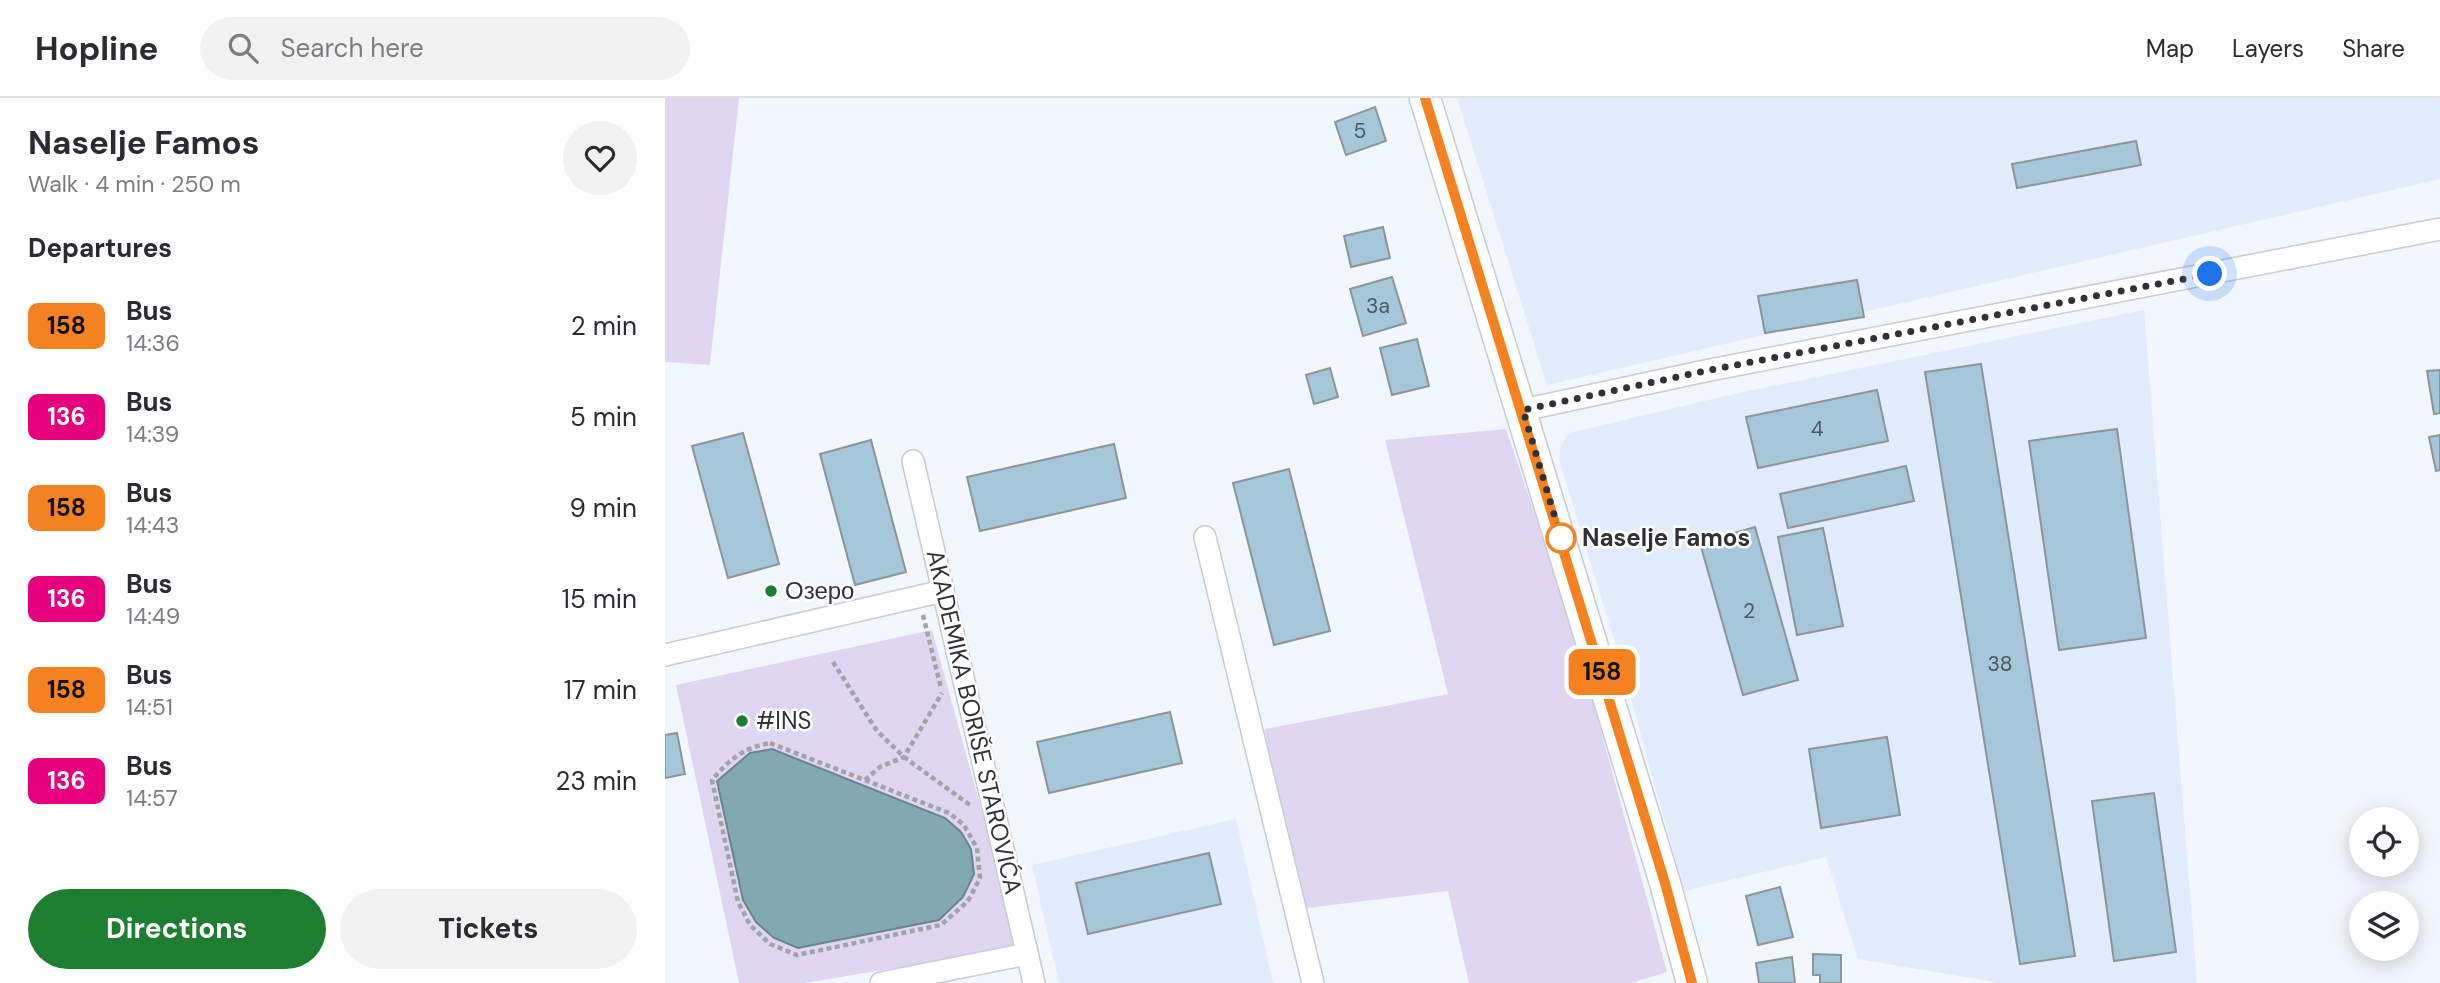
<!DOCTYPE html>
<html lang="en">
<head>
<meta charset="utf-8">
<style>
	:root { --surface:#fff; --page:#f2f2f3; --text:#2b2b33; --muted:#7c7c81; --line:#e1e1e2; --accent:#1d7e31 }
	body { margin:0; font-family:"DM Sans",sans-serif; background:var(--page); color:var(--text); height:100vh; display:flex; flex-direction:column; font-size:26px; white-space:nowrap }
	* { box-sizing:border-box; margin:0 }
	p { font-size:23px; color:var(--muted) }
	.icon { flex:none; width:38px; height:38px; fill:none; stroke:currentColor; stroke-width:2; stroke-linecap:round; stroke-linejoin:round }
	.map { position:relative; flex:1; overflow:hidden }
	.drawer { display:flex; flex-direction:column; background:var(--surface); width:665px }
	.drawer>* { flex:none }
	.badge { padding:0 14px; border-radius:10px; font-size:24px; line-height:46px }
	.fabs { position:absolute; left:1684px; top:709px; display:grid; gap:14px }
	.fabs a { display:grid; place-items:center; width:70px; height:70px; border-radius:50%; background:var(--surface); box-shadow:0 4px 18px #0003; font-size:35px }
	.you { position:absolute; width:35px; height:35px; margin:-18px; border:5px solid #fff; border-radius:50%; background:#1a73e8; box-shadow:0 0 0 10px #1a73e833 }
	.map>.badge { position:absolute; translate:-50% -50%; box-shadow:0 0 0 4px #fff }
	h2 { padding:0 28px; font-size:26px; line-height:63px }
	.round { display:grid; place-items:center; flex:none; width:74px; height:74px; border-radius:37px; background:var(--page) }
	.summary { display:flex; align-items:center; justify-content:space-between; height:119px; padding:0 28px }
	h1 { font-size:33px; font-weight:700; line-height:52px }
	.action { display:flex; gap:14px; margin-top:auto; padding:14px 28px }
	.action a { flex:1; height:80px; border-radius:42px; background:var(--accent); color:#fff; font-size:28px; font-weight:700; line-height:80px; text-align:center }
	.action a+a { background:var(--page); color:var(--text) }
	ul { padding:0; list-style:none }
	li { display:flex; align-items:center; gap:21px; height:91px; padding:0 28px }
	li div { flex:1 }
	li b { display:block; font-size:26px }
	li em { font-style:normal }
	li .badge { min-width:77px; font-weight:700; text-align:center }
	header { display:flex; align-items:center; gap:42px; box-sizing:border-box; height:98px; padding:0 35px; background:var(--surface); border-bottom:2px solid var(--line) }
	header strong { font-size:33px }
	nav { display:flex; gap:38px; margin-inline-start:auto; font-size:24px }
	.search { width:490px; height:63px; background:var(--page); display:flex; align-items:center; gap:18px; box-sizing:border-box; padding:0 24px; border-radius:38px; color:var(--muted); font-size:26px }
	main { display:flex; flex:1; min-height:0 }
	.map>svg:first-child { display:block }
	.built { fill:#e2ecfc }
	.green { fill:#e1d6f2 }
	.water { fill:#82a9b2; stroke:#69858d; stroke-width:2 }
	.building { fill:#a6c6da; stroke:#8c959b; stroke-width:2 }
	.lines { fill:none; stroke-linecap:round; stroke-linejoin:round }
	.street-casing { stroke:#c6cbd4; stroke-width:24 }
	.secondary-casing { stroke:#c6cbd4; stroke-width:33 }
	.path { stroke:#a1a4aa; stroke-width:4.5; stroke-dasharray:5 3.5; stroke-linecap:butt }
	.street { stroke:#fff; stroke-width:21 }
	.secondary { stroke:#fff; stroke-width:30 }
	.line-casing { stroke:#fff; stroke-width:16 }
	.line { stroke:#f58220; stroke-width:10 }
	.walk { stroke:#303236; stroke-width:7; stroke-dasharray:0 12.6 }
	.stop-dot { fill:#fff; stroke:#f58220; stroke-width:3.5 }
	.poi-dot { fill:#1d7e31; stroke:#fff; stroke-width:2.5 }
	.labels { text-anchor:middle; stroke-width:5; stroke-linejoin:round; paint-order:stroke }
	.number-label { font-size:21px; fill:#4e575f }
	.stop-label { font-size:24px; font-weight:bold; fill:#303236; stroke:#fff; text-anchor:start }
	.poi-label { font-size:24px; fill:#303236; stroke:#fff; text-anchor:start }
	.street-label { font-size:24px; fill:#303236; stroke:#fff }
</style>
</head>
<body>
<header>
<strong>Hopline</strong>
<div class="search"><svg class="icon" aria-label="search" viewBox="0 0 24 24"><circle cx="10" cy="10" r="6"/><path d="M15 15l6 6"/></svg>Search here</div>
<nav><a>Map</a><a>Layers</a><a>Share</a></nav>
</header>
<main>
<section class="drawer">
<div class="summary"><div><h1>Naselje Famos</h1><p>Walk · 4 min · 250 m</p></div><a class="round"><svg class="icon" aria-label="heart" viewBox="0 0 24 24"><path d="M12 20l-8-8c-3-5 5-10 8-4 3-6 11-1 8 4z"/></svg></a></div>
<h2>Departures</h2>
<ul>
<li><span class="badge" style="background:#f58220;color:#111">158</span><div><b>Bus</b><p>14:36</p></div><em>2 min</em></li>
<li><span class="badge" style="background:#e6007e;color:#fff">136</span><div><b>Bus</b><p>14:39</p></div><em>5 min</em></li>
<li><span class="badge" style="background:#f58220;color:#111">158</span><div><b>Bus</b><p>14:43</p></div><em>9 min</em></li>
<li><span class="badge" style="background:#e6007e;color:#fff">136</span><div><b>Bus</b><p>14:49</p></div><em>15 min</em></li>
<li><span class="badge" style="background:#f58220;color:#111">158</span><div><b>Bus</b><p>14:51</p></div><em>17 min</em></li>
<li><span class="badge" style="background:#e6007e;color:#fff">136</span><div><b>Bus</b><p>14:57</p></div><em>23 min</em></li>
</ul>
<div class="action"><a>Directions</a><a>Tickets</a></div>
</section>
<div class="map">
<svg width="1775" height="885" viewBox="0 0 1775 885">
	<rect width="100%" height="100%" fill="#f2f7fe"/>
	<!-- built -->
	<g class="built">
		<polygon points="792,0 1775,0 1775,81 882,287"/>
		<polygon points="1479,212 1532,885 1336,885 1193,861 1161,759 1019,793 957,568 894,361 896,347 904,335 1069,296"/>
		<polygon points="571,721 608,885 394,885 367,767"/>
	</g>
	<!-- green -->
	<g class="green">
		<polygon points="0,0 74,0 45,267 0,264"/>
		<polygon points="841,331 905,520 1002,874 967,885 804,885 783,793 625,812 600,631 783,596 720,342"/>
		<polygon points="267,532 354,849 140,885 74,885 11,587"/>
	</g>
	<!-- water -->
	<polygon class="water" points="107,651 280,720 296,734 306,751 309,776 298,799 274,822 133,850 109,840 91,824 78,802 52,683 85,655"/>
	<!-- building -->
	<g class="building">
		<polygon points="710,9 721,43 681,57 670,24"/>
		<polygon points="1471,43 1476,67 1352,90 1347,66"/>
		<polygon points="718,129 725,160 686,169 679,138"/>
		<polygon points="727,179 741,225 698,238 685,191"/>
		<polygon points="1192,182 1199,219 1100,235 1093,198"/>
		<polygon points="752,241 764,288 727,297 715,250"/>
		<polygon points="1316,266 1410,858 1355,866 1260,274"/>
		<polygon points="665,270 673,299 649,306 641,277"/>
		<polygon points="1775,272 1775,315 1769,316 1762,273"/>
		<polygon points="1212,292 1223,343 1093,370 1081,319"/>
		<polygon points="1452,331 1481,540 1394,552 1364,343"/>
		<polygon points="78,335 114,466 63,480 27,348"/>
		<polygon points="1775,337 1775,372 1771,373 1764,339"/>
		<polygon points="206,342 241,474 190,487 155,356"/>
		<polygon points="449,346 461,400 315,433 302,379"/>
		<polygon points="1241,368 1249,403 1123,430 1115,396"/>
		<polygon points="624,371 665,533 609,547 568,385"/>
		<polygon points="1090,429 1133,582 1078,597 1035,445"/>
		<polygon points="1158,430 1178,528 1132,537 1113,439"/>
		<polygon points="505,614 517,665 384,695 372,644"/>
		<polygon points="12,635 20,676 0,680 0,637"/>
		<polygon points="1222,639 1235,717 1156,730 1144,651"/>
		<polygon points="1489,695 1511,854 1449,863 1427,703"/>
		<polygon points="544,755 556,806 423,836 411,785"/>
		<polygon points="1115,789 1128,839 1093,847 1081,798"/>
		<polygon points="1148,856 1176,857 1176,885 1155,885 1155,877 1148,877"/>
		<polygon points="1127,859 1130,885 1094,885 1091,865"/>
	</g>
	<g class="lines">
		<defs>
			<g id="street">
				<polyline points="858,312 1040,273 1775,131"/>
				<polyline points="248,363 369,885"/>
				<polyline points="540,439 648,885"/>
				<polyline points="0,557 278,493"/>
				<polyline points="216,885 362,856"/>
			</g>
			<polyline id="secondary" points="760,0 1000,785 1027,885"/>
		</defs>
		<!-- street casing -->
		<use href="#street" class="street-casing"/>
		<!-- secondary casing -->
		<use href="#secondary" class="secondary-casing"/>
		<!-- path -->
		<g class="path">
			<polyline points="258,517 276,590"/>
			<polyline points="168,564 212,633 239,659 305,707"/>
			<path d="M105,645L284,715L299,727L312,750L315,780L303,803L276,827L132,857L105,846L85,827L73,804L47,682C65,661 78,650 105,645Z"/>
			<polyline points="200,682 215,669 239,659 277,595"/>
		</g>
		<!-- street -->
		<use href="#street" class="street"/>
		<!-- secondary -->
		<use href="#secondary" class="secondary"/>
	</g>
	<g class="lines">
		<defs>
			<polyline id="line" points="760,0 1000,785 1027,885"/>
		</defs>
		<!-- line casing -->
		<use href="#line" class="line-casing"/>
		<!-- line -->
		<use href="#line" class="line"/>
		<!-- walk -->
		<polyline class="walk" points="896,440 858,312 1040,273 1545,176"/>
	</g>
	<!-- markers -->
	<circle class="stop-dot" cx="896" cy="440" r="14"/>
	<g class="poi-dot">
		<circle cx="106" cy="493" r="7"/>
		<circle cx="77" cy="623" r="7"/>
	</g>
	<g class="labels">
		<!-- number labels -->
		<g class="number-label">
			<text x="695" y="40">5</text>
			<text x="713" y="215">3a</text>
			<text x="1152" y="338">4</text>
			<text x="1084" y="520">2</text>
			<text x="1335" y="573">38</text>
		</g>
		<!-- stop labels -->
		<g class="stop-label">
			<text x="917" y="448">Naselje Famos</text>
		</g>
		<!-- poi labels -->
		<g class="poi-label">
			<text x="120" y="501">Озеро</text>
			<text x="91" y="631">#INS</text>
		</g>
		<!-- street labels -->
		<g class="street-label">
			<text transform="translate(309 624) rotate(77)" y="8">AKADEMIKA BORIŠE STAROVIĆA</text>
		</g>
	</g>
</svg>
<div class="fabs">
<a><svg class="icon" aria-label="locate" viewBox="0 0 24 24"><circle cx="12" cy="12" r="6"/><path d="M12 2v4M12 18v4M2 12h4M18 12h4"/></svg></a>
<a><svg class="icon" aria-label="layers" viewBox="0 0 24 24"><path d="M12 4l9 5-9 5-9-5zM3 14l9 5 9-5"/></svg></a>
</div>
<div class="you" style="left:1545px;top:176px"></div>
<b class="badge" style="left:937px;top:574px;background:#f58220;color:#111">158</b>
</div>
</main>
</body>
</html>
